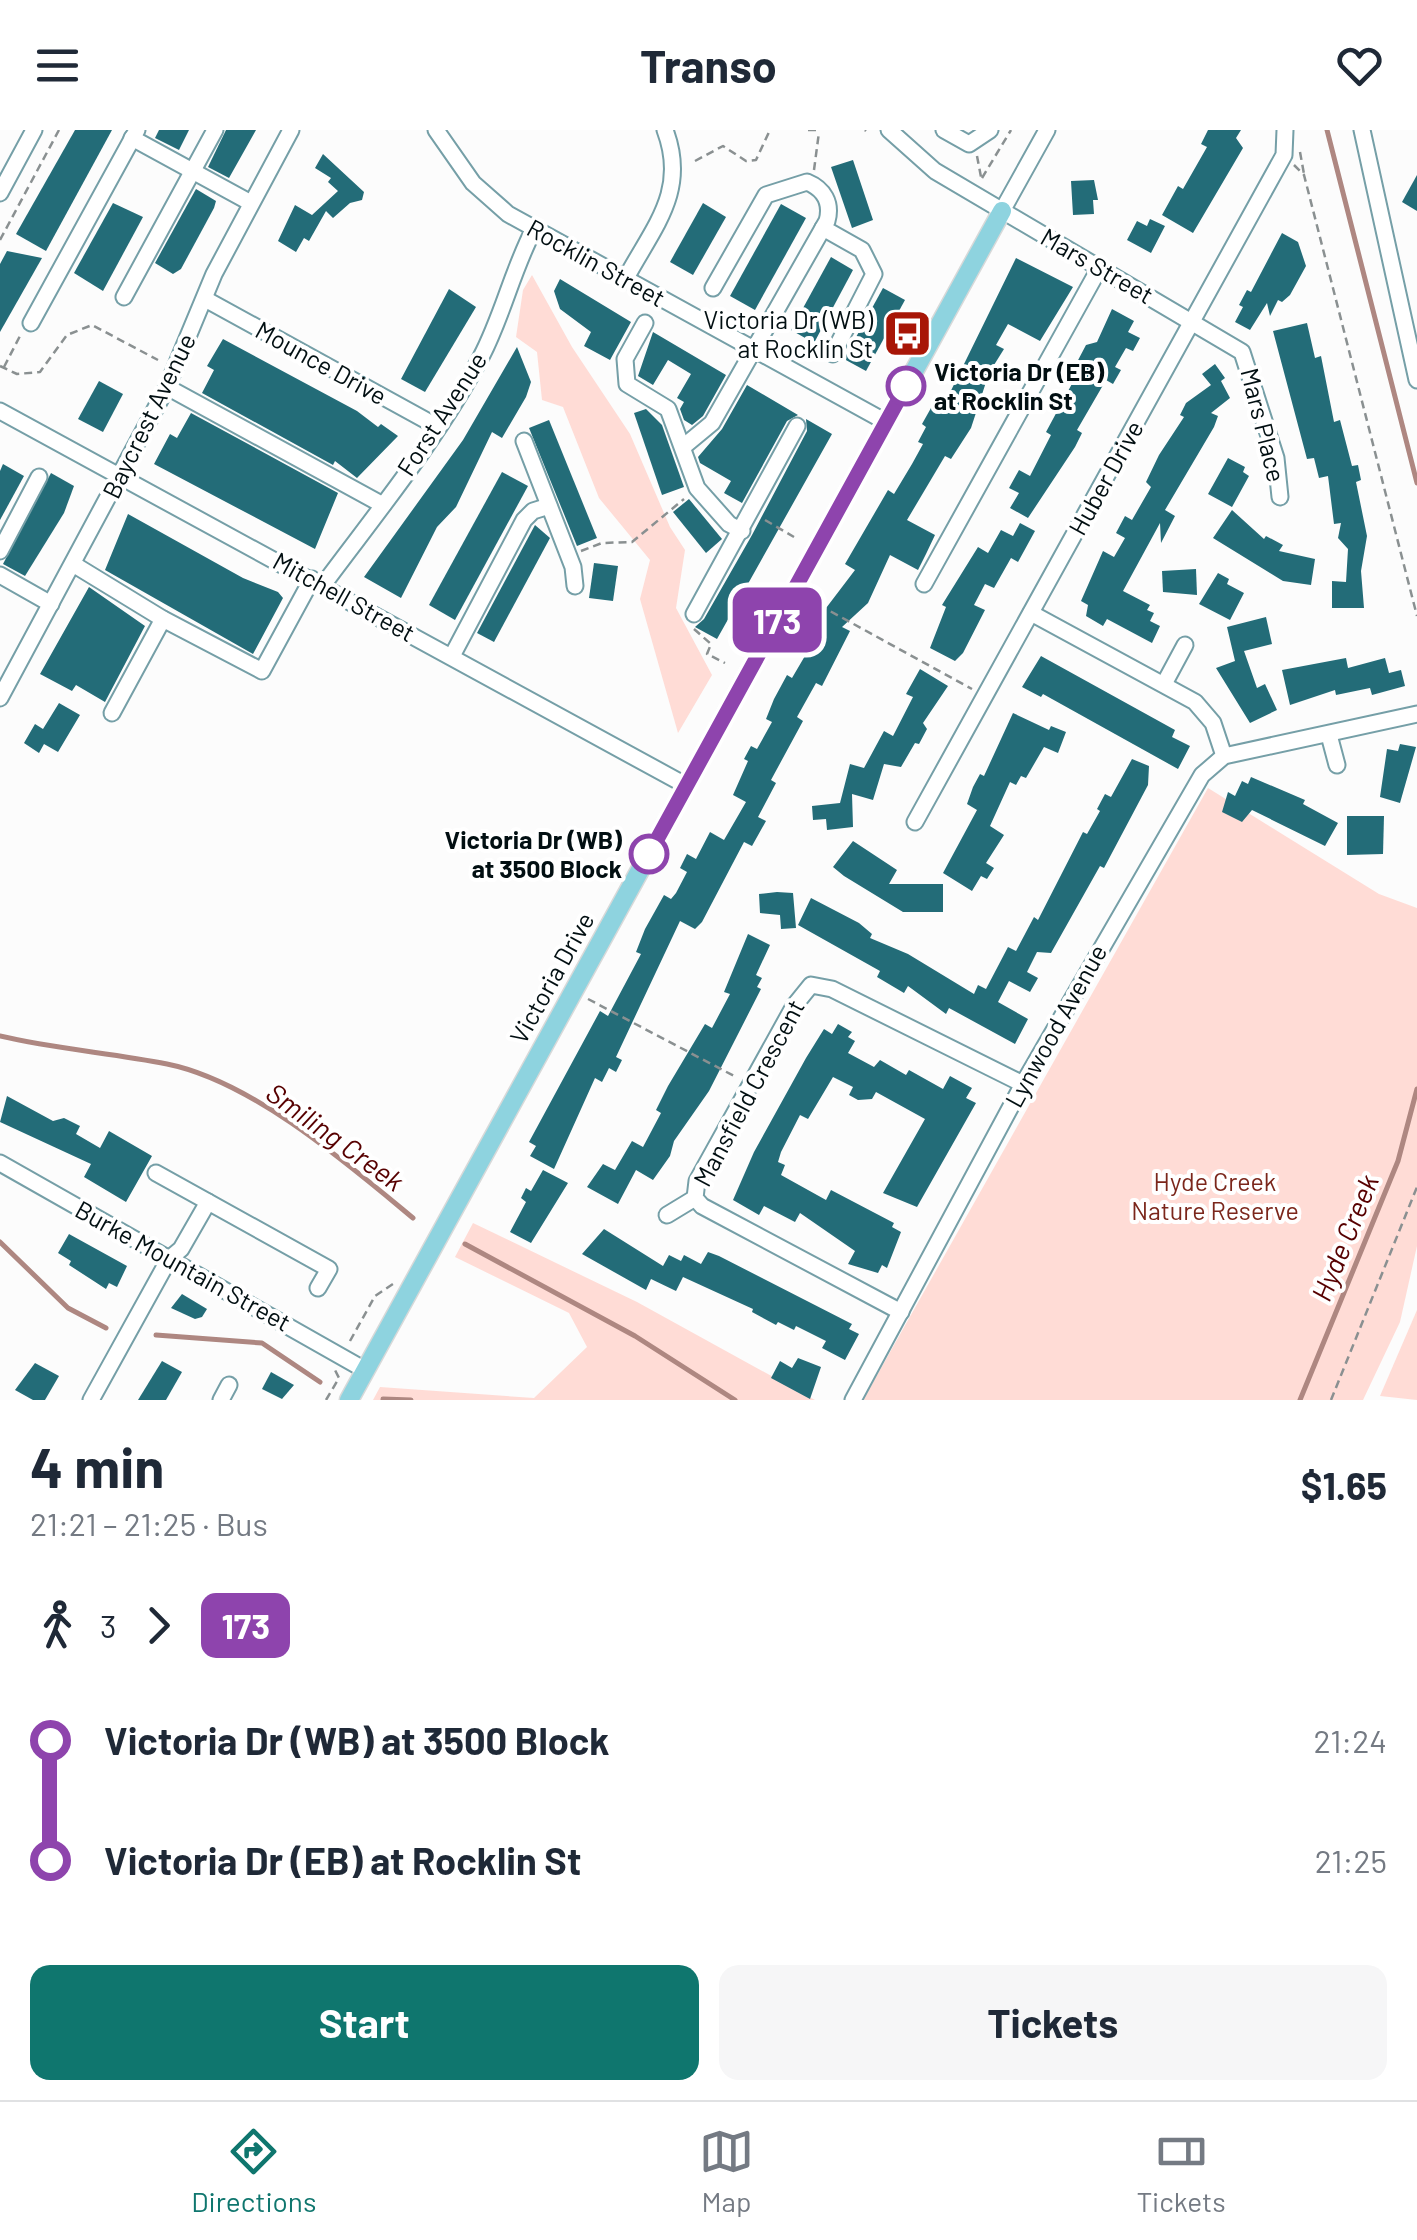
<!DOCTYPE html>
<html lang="en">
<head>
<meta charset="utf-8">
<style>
	:root { --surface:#fff; --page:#f6f6f7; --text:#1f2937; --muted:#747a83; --line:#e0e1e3; --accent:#0f766e }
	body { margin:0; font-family:Barlow,sans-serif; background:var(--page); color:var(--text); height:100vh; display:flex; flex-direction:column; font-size:38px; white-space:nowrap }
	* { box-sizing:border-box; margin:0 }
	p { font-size:32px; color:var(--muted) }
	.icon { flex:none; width:55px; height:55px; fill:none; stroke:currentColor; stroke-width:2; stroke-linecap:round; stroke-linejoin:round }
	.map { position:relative; height:1270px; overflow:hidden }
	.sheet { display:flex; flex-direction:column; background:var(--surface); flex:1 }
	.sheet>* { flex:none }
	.badge { padding:0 20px; border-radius:15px; font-size:35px; line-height:65px }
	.map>.badge { position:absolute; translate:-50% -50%; box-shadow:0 0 0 5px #fff }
	.legs { display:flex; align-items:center; gap:15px; height:110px; padding:0 30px; font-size:32px }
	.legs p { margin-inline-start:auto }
	.head { display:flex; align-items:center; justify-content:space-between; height:170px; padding:0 30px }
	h1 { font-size:55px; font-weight:700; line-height:75px }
	.cta { display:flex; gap:20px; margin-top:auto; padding:20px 30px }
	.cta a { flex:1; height:115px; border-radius:20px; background:var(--accent); color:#fff; font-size:40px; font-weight:700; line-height:115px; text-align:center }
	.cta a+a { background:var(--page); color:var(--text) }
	ul { padding:0 30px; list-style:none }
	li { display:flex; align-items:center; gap:35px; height:120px; font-size:38px }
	li i { display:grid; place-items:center; width:15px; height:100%; margin:0 12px; background:currentColor }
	li i::after { content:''; width:25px; height:25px; margin:-12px; border:8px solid; border-radius:50%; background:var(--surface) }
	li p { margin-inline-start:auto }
	li:first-child i { background:linear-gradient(#0000 50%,currentColor 0) }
	li:last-child i { background:linear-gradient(currentColor 50%,#0000 0) }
	header { display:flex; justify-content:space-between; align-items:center; height:130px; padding:0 30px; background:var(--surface); font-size:45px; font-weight:700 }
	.tab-bar { display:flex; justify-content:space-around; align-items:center; height:140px; border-top:2px solid var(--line); background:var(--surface); font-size:28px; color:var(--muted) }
	.tab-bar a { display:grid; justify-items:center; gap:5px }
	.tab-bar .selected { color:var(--accent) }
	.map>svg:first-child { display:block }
	.green { fill:#ffdcd6 }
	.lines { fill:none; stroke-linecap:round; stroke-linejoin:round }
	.stream { stroke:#ae8781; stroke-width:5 }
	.building { fill:#236c78 }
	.minor-casing { stroke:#759fa7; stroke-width:19 }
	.major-casing { stroke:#d7d9d9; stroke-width:21 }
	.path { stroke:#8a9091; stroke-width:2.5; stroke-dasharray:8 5; stroke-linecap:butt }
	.minor { stroke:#fff; stroke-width:15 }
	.major { stroke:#8ed3df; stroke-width:18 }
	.line-1-casing { stroke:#fff; stroke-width:22 }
	.line-1 { stroke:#8e44ad; stroke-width:15 }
	.stop-1-dot { fill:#fff; stroke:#8e44ad; stroke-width:5 }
	.labels { text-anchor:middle; stroke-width:8; stroke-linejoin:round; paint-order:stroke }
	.street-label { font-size:25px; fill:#020f12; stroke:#fff }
	.poi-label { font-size:25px; fill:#020f12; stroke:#fff; text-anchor:end }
	.stop-label { font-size:25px; font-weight:bold; fill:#020f12; stroke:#fff; text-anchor:start }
	.park-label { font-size:25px; fill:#7b261b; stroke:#fff }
	.water-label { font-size:28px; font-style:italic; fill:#570000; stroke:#fff }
</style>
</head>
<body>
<header><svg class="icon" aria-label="menu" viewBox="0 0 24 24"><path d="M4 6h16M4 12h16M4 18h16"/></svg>Transo<svg class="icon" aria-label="heart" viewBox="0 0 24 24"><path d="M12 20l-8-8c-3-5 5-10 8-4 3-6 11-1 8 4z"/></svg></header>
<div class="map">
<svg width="1417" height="1270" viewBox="0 0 1417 1270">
	<rect width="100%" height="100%" fill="#fcfcfc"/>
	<!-- green -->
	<g class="green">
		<polygon points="532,145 572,217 630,304 670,397 685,420 676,478 712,545 678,603 640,469 650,430 599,368 563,277 542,270 537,222 516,207 523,160"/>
		<polygon points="1208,658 1379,764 1417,778 1417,1116 1400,1192 1363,1270 863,1270"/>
		<polygon points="473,1093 637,1172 815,1270 373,1270 380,1257 534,1268 587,1217 569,1183 455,1127"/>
		<polygon points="1417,1180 1417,1270 1380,1266"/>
	</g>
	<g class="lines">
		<!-- stream -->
		<g class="stream">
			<polyline points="1327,0 1417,353"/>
			<path d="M0,906C55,919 112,923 167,934C252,951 348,1034 413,1088"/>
			<polyline points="0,1112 68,1178 106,1198"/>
			<polyline points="465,1114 635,1206 735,1270"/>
			<polyline points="156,1205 262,1213 320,1252"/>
			<polyline points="383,1269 411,1270"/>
			<polyline points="1300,1270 1398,1031 1417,959"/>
		</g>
	</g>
	<!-- building -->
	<g class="building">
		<polygon points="75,0 112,0 46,121 16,104"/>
		<polygon points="159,0 189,0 179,20 155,8"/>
		<polygon points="226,0 256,0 229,48 208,37"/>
		<polygon points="1208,0 1241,0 1236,8 1243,18 1193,103 1162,85 1178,56 1183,59 1207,17 1201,14"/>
		<polygon points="323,24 364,62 362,70 350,73 333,88 326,81 309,111 304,108 296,122 278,111 295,75 312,85 338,61 328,52 331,48 315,38"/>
		<polygon points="853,30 873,90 852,98 831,37"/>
		<polygon points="1417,45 1417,81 1402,72"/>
		<polygon points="1094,50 1098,70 1093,70 1094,84 1073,85 1071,51"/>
		<polygon points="196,59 216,71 214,78 181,139 173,144 155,133"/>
		<polygon points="113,73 143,87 103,161 74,143"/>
		<polygon points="703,73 726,87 693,145 670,132"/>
		<polygon points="781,74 806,88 755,180 730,166"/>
		<polygon points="1150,89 1165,96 1151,123 1127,110 1137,91 1147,96"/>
		<polygon points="1282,103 1298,112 1306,136 1290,165 1282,172 1278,170 1270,186 1267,173 1250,200 1235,192 1243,177 1239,175 1247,160 1251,162"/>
		<polygon points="7,121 42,128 0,202 0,134"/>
		<polygon points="831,127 853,140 814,213 791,200"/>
		<polygon points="1016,128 1073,157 1040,211 1008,194 996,215 1004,219 989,243 971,298 951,329 945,326 907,390 935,405 926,424 918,440 890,425 868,473 842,497 850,501 822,556 816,553 797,587 803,591 771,650 776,653 758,687 766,691 752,716 744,712 702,792 695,799 680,791 616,927 622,930 616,942 609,938 602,952 595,948 554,1039 530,1026 536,1016 529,1012 600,881 608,886 641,824 636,822 645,799 664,765 671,769 676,763 687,742 680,738 687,724 696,729 710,702 724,710 746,672 733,665 748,631 744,629 751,616 757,619 772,592 766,589 774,569 787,545 792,548 819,502 814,499 820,486 855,440 845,434 888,360 894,364 912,334 923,314 918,312 926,297 922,294 931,278 940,283"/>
		<polygon points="560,149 631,192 610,230 584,216 591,202 560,179 554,161"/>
		<polygon points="883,158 905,170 866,241 844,229"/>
		<polygon points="449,159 476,177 425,262 401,249"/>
		<polygon points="1112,179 1134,191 1128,202 1140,208 1133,221 1126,218 1115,237 1121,240 1113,254 1106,250 1077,300 1082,303 1075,317 1028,388 1010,378 1019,363 1009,358 1019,340 1030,346 1051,305 1046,302 1081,237 1076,234 1086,215 1097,212"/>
		<polygon points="1307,193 1315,228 1321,226 1334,292 1340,290 1352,336 1358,335 1361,350 1356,352 1367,406 1361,441 1364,478 1332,478 1332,451 1346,452 1348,419 1338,408 1341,393 1334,394 1328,346 1319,348 1314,328 1307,329 1273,201"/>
		<polygon points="653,202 726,245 703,286 692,295 684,290 680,279 684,272 677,268 691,244 668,230 653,255 638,246"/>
		<polygon points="223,209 357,281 378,297 381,294 398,306 357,348 335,331 333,335 202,263 214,240 207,236"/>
		<polygon points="517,217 531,252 526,267 502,308 492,302 456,377 437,397 401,468 364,447 463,310"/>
		<polygon points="1215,234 1225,248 1221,251 1230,268 1211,283 1218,286 1214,297 1165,380 1175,386 1161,413 1160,393 1123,461 1150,475 1147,480 1154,483 1150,491 1160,496 1152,513 1107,489 1103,496 1086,486 1088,475 1081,471 1103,421 1114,427 1125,408 1116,403 1125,386 1132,390 1151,357 1146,352 1159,325 1184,287 1180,285 1186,273 1211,255 1202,244"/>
		<polygon points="99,251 123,264 103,302 78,289"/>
		<polygon points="747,255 798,285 787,291 742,373 724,363 731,351 700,333 698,327 722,299"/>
		<polygon points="646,279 662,295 684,357 662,365 634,283"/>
		<polygon points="191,283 338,363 315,419 154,334 170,304 177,308"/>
		<polygon points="806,289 832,304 717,509 695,497 704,489 752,405 807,301"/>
		<polygon points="549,290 597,408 577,416 529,298"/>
		<polygon points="1228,328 1245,337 1243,342 1249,346 1232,377 1208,364"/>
		<polygon points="3,334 24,346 0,390 0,341"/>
		<polygon points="502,342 528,356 455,490 429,475"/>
		<polygon points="51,343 74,356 64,383 25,446 3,434"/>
		<polygon points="689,369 722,409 706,423 673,382"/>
		<polygon points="1232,380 1264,409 1266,406 1283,415 1279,421 1315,429 1311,455 1283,451 1213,408"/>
		<polygon points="128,384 243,448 278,462 283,468 253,524 105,440"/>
		<polygon points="1020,393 1035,401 1018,432 1011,428 994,458 985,454 974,475 985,480 963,523 955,531 930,518 946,477 942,475 978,417 988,423 1001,400 1013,406"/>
		<polygon points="535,395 550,408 494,512 477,503"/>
		<polygon points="594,433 618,436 613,471 589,468"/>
		<polygon points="1196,439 1197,465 1163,462 1162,441"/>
		<polygon points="1218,443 1229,449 1227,454 1244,463 1230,490 1199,474"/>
		<polygon points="89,457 145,496 105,572 76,555 72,561 40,544"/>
		<polygon points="1266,487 1272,514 1244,521 1257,558 1265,554 1277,580 1250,593 1216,538 1235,531 1227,497"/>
		<polygon points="1041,526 1175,600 1172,607 1190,616 1178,639 1043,564 1041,567 1022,557"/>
		<polygon points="1346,528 1348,538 1385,528 1389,543 1401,540 1405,556 1372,565 1370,558 1336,565 1335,560 1290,575 1282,540"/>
		<polygon points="920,539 948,556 923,593 927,599 919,614 915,613 901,637 884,634 873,670 852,664 853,697 827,700 826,689 813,690 812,676 840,673 850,634 864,638 884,601 893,606 913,567 906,564"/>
		<polygon points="59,573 80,585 58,622 44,614 39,623 24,613 35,594 43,599"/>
		<polygon points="1013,583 1049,600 1051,596 1066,602 1058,623 1044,617 1026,648 1021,646 1016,655 1010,652 990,696 1004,705 986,733 994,738 987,749 981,746 972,761 943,743 977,680 967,674 973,657 980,644 984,646"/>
		<polygon points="1400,614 1416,617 1400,673 1380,667 1387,619 1398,621"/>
		<polygon points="1132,629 1149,636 1148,655 1104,738 1100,736 1051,823 1037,822 1027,842 1038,848 1030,862 1009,851 998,872 1028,889 1015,914 949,878 946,884 908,856 904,863 877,847 880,841 798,795 811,768 859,793 872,804 870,808 908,824 974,864 978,855 986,859 1008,817 1016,821 1034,787 1038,790 1083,702 1087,704 1100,681 1097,679 1105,664 1111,667"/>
		<polygon points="1251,647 1305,670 1303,674 1338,693 1325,716 1252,680 1242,692 1222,682 1228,662 1235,666 1242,651 1248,654"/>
		<polygon points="1347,686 1384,686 1383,724 1347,725"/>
		<polygon points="853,711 897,740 889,754 943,754 943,782 903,782 844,746 833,737"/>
		<polygon points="777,762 793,763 796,798 781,799 780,785 760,783 759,764"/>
		<polygon points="748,804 770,815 756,845 762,848 757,857 761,859 709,961 674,1011 670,1026 653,1050 636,1040 618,1074 587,1057 603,1034 615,1040 632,1011 643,1017 661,983 656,980 668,956 705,894 712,898 730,864 724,862"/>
		<polygon points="838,894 852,902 848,907 855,911 848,923 874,937 880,930 906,945 909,940 943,959 950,946 972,958 966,968 976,973 917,1077 883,1063 925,989 876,962 872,969 858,970 849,965 853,957 833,947 808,989 800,985 781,1022 778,1032 785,1035 781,1045 826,1070 831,1060 894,1093 892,1097 901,1102 887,1138 882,1135 878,1143 848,1134 855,1121 800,1083 795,1092 764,1076 759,1085 733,1070 754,1022 806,928 824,899 832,904"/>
		<polygon points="7,966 53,991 64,988 80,996 76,1004 100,1018 109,1001 152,1026 126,1072 84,1047 91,1034 0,992"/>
		<polygon points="543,1040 568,1053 531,1113 510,1102 526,1072 521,1068 526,1058 531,1061"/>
		<polygon points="604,1099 663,1136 669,1125 681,1131 684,1125 701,1134 708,1122 719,1126 852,1194 849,1199 859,1204 845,1230 822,1218 826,1211 796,1196 794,1200 778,1192 776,1195 752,1182 753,1179 683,1147 676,1161 651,1149 646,1160 582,1124"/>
		<polygon points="69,1104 127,1136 117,1157 109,1153 106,1159 69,1135 71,1131 58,1123"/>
		<polygon points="182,1164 207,1179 202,1187 195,1189 171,1178"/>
		<polygon points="798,1228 821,1237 810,1269 771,1248 780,1231 792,1238"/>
		<polygon points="162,1231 182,1242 166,1270 138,1270"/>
		<polygon points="35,1233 59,1246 45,1270 33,1270 15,1260"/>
		<polygon points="271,1242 294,1255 282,1269 262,1259"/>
	</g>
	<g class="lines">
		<defs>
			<g id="minor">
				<polyline points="436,0 473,53 508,84 886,292"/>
				<polyline points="889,0 935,41 1242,222 1276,328 1280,367"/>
				<polyline points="944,0 969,14 990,0"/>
				<polyline points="1362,0 1417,250"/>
				<polyline points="132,8 251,73"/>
				<polyline points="0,63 34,0"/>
				<polyline points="1002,81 1047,0"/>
				<polyline points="823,98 862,120 874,144 833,224"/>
				<path d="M626,148C654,96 688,61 665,0"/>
				<polyline points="124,167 215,0"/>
				<polyline points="205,169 438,297"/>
				<polyline points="31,193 137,0"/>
				<polyline points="645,193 625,229 627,254 668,279 697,358 729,394 742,401"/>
				<polyline points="167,257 383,375"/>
				<polyline points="0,281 687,656"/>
				<polyline points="524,311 573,437 575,456"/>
				<path d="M683,317L712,293L827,91C832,73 824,59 807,52L766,65L713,158"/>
				<polyline points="0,421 39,347"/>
				<polyline points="73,434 163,489 262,541 312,449"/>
				<polyline points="0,445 51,474"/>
				<polyline points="924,454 1100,137"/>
				<path d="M323,455C378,381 438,308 481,227C503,185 512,141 534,99"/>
				<polyline points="1031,483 1195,572 1213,593 1224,626"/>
				<polyline points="694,484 797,296"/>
				<polyline points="452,526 524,390 533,381 549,376"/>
				<polyline points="1164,554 1185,515"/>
				<polyline points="0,568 167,257 214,144 291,0"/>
				<polyline points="112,583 163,489"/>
				<polyline points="1329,605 1337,635"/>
				<polyline points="915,692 1284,25 1285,0"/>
				<polyline points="0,1033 365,1240"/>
				<polyline points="156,1043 329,1139 318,1158"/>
				<polyline points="667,1085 695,1068"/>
				<polyline points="901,1182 702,1076 695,1068 697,1051 794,876 811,855 832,859 1023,954"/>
				<polyline points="91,1270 169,1129 181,1119 208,1072"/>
				<polyline points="221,1270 229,1255"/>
				<polyline points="853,1270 1023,954 1202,645 1224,626 1417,584"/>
			</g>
			<polyline id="major" points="349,1270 1002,81"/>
		</defs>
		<!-- minor casing -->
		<use href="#minor" class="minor-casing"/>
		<!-- major casing -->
		<use href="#major" class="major-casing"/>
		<!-- path -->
		<g class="path">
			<polyline points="808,0 821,0"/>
			<polyline points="865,0 866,1"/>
			<polyline points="1300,22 1304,44"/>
			<polyline points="977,26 981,47"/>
			<polyline points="695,31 723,16 746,31 756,30 770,0"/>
			<polyline points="1294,35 1304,45 1417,486"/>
			<polyline points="814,40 819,2"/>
			<polyline points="982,48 1011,0"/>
			<polyline points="0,110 59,0"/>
			<polyline points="0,236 17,244 40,242 67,205 92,195 158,230"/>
			<polyline points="4,237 21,204"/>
			<polyline points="765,390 794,407"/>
			<polyline points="581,421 602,413 632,412 684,369"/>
			<polyline points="808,469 972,559"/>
			<polyline points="694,499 711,514 707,524 725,533"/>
			<polyline points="588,869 736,947"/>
			<polyline points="350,1211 375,1166 396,1152"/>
			<polyline points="326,1270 339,1248 335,1240"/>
			<polyline points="1331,1270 1417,1057"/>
		</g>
		<!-- minor -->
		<use href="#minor" class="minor"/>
		<!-- major -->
		<use href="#major" class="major"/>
	</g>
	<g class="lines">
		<defs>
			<polyline id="line-1" points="649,724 906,256"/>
		</defs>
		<!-- line-1 casing -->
		<use href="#line-1" class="line-1-casing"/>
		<!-- line-1 -->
		<use href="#line-1" class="line-1"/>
	</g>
	<!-- icons -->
	<defs>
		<symbol id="bus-square" viewBox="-11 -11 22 22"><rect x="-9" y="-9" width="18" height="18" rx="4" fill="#a81607" stroke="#fff"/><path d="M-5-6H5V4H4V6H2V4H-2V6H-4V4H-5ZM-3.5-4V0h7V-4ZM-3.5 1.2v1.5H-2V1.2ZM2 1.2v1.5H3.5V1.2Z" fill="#fff"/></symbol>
	</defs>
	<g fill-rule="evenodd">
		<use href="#bus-square" x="880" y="176" width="55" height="55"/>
	</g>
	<!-- markers -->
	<g class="stop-1-dot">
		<circle cx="906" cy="256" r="18"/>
		<circle cx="649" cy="724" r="18"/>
	</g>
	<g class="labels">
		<!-- street labels -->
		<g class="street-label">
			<text transform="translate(596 133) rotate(29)" y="9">Rocklin Street</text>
			<text transform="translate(1097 136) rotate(30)" y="9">Mars Street</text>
			<text transform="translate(321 233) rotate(29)" y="9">Mounce Drive</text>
			<text transform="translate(442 284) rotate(-57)" y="9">Forst Avenue</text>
			<text transform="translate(149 286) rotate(-64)" y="9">Baycrest Avenue</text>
			<text transform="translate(1263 295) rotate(76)" y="9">Mars Place</text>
			<text transform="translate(1106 348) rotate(-61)" y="9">Huber Drive</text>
			<text transform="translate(344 467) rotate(29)" y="9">Mitchell Street</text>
			<text transform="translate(552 848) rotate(-61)" y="9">Victoria Drive</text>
			<text transform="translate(1056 896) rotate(-61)" y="9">Lynwood Avenue</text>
			<text transform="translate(749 963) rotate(-62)" y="9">Mansfield Crescent</text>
			<text transform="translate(183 1136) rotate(29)" y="9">Burke Mountain Street</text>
		</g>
		<!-- poi labels -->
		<g class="poi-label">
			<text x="873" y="199">Victoria Dr (WB)<tspan x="873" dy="29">at Rocklin St</tspan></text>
		</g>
		<!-- stop labels -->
		<g class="stop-label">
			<text x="934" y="251">Victoria Dr (EB)<tspan x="934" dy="29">at Rocklin St</tspan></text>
			<text x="622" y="719" text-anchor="end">Victoria Dr (WB)<tspan x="622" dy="29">at 3500 Block</tspan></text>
		</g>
		<!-- park labels -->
		<g class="park-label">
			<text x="1215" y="1061">Hyde Creek<tspan x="1215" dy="29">Nature Reserve</tspan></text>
		</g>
		<!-- water labels -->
		<g class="water-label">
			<text transform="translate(335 1007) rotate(36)" y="10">Smiling Creek</text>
			<text transform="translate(1345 1108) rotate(-68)" y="10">Hyde Creek</text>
		</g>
	</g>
</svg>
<b class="badge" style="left:777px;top:490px;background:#8e44ad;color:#fff">173</b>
</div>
<section class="sheet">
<div class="head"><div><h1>4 min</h1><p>21:21 – 21:25 · Bus</p></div><b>$1.65</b></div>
<div class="legs"><svg class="icon" aria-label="walk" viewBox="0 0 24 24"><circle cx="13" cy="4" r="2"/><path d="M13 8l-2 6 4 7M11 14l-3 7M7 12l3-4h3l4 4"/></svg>3<svg class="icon" aria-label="forward" viewBox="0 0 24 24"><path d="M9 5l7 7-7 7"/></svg><b class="badge" style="background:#8e44ad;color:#fff">173</b></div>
<ul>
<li><i style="color:#8e44ad"></i><b>Victoria Dr (WB) at 3500 Block</b><p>21:24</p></li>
<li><i style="color:#8e44ad"></i><b>Victoria Dr (EB) at Rocklin St</b><p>21:25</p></li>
</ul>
<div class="cta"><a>Start</a><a>Tickets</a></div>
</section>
<nav class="tab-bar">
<a class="selected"><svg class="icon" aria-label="directions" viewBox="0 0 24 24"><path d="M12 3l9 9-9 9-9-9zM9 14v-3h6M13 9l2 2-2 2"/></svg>Directions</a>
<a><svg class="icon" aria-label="map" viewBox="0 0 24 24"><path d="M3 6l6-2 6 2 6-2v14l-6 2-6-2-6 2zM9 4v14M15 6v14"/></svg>Map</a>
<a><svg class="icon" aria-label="tickets" viewBox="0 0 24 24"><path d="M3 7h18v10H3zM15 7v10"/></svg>Tickets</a>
</nav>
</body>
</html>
